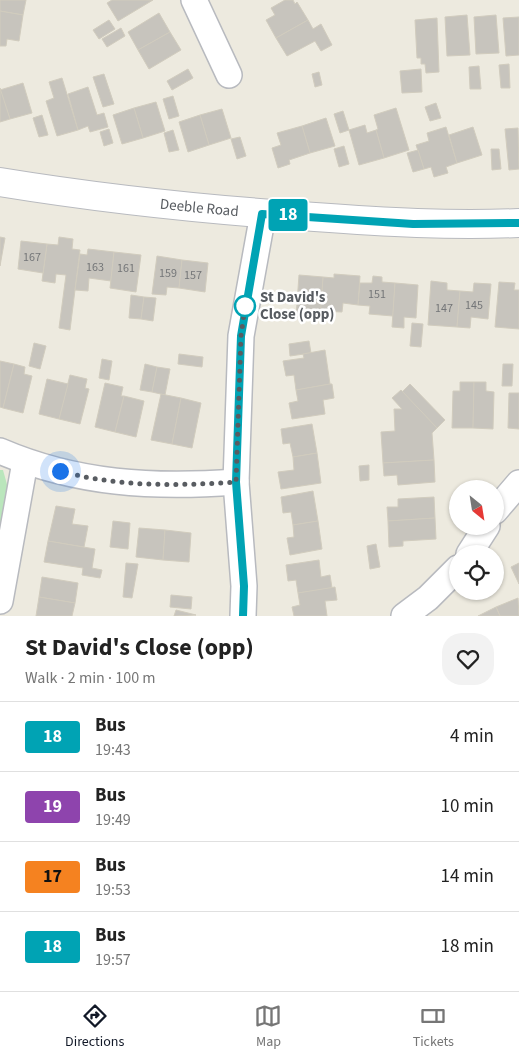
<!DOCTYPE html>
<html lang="en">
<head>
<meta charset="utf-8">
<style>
	:root { --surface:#fff; --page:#f2f2f2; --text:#222; --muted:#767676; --line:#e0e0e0; --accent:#111827 }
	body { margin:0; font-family:"Source Sans 3",sans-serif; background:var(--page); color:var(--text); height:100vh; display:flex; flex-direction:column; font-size:19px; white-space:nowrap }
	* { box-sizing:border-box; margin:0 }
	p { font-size:16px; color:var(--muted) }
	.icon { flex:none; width:28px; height:28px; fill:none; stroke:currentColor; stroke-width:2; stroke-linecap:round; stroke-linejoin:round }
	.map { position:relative; height:616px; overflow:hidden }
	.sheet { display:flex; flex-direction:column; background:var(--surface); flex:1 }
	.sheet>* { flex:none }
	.badge { padding:0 10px; border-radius:4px; font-size:18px; line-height:32px }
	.needle { width:32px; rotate:150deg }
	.tools { position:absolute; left:449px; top:480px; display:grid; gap:10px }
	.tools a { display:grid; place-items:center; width:55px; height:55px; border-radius:50%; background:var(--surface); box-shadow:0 1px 4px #0004; font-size:25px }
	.you { position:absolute; width:25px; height:25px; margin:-12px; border:4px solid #fff; border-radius:50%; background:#1a73e8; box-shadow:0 0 0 8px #1a73e833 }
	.map>.badge { position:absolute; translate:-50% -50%; box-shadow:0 0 0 2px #fff }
	.round { display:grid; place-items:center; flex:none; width:52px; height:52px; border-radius:20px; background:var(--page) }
	.overview { display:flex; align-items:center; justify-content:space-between; height:85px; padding:0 25px }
	h1 { font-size:24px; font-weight:700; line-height:38px }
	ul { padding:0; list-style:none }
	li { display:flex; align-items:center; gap:15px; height:70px; padding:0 25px; border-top:1px solid var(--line) }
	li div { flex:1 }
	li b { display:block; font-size:19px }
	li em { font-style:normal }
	li .badge { min-width:55px; font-weight:700; text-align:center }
	.tabs { display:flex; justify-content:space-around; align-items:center; height:70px; border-top:1px solid var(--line); background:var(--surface); font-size:14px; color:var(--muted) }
	.tabs a { display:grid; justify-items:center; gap:2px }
	.tabs .current { color:var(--accent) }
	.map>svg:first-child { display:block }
	.green { fill:#bae6bc }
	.building { fill:#c7c4bd; stroke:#d1ccbe }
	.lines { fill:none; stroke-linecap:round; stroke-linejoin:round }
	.minor-casing { stroke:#b8babf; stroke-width:28 }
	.tertiary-casing { stroke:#b8babf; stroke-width:30 }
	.minor { stroke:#fff; stroke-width:25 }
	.tertiary { stroke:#fff; stroke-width:28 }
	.line-casing { stroke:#fff; stroke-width:11 }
	.line { stroke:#00a3b4; stroke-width:8 }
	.walk { stroke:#585c61; stroke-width:5; stroke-dasharray:0 9 }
	.stop-dot { fill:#fff; stroke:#00a3b4; stroke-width:2.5 }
	.labels { text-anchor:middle; stroke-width:5; stroke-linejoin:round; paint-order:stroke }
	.number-label { font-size:12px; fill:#747678 }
	.street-label { font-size:15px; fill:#585c61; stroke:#fff }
	.stop-label { font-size:15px; font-weight:bold; fill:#585c61; stroke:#fff; text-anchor:start }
</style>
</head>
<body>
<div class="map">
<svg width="519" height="616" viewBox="0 0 519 616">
	<rect width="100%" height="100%" fill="#edeadf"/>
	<!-- green -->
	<polygon class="green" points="0,470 3,470 8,488 0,535"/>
	<!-- building -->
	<g class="building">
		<polygon points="0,0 26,0 23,15 0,11"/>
		<polygon points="112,0 153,0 118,21 107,3"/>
		<polygon points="285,0 293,0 295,4 297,2 308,20 276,38 266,20 275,15 271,8"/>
		<polygon points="0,11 23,15 19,41 7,39 6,46 0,46"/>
		<polygon points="159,13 170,32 138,50 128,32"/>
		<polygon points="467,15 470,55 447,56 445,17"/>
		<polygon points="496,15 499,53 476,54 474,17"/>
		<polygon points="519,17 519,55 506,56 503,18"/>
		<polygon points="437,18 439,72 426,73 425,64 421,64 421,58 417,58 415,20"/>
		<polygon points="109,20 115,29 99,39 93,30"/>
		<polygon points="308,20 313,29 321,24 332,45 321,51 315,41 287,56 276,38"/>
		<polygon points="121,28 125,36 107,47 102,39"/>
		<polygon points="170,32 181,50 149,69 138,50"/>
		<polygon points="509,64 510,88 501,88 499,65"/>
		<polygon points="479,66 481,89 470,89 469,67"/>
		<polygon points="188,69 193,78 172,90 167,81"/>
		<polygon points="421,69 422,92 402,93 400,71"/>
		<polygon points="319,72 322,85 315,87 312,74"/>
		<polygon points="104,74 114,104 103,107 93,77"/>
		<polygon points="62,78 78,130 57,136 46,101 54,98 49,82"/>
		<polygon points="23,83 32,113 10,119 0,90"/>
		<polygon points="88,87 97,115 104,113 108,127 90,132 88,126 78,130 68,94"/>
		<polygon points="0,88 10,119 0,122"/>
		<polygon points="173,96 179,116 169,119 163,99"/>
		<polygon points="156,102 165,131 143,138 134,108"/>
		<polygon points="436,103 441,118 430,121 425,107"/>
		<polygon points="134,108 143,138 122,144 113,115"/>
		<polygon points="396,108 409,150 384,158 376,130 378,129 374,115"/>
		<polygon points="222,109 231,138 209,145 200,115"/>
		<polygon points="343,111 349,130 340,133 334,114"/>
		<polygon points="42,115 48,135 39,137 33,118"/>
		<polygon points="200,115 209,145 188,152 179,122"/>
		<polygon points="326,118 335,146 310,153 302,126"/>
		<polygon points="365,125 367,133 376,130 384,158 359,165 349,130"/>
		<polygon points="302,126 310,153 289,160 290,164 278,168 272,148 281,145 277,133"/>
		<polygon points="446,127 457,163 446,167 448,173 434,177 431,167 424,169 416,145 429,141 427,133"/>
		<polygon points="473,127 482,155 457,163 449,135"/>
		<polygon points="518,128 519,169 509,170 505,129"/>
		<polygon points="109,129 113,143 104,146 100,132"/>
		<polygon points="173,130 179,150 169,152 164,133"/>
		<polygon points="240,137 246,156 237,159 231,139"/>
		<polygon points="344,146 349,164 339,167 334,149"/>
		<polygon points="491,149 499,149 501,169 492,170"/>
		<polygon points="418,150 424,169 413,172 407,153"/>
		<polygon points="0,237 5,238 0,266"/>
		<polygon points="59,237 73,239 72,249 80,250 70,330 59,328 66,275 56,274 55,283 42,281 47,244 58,245"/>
		<polygon points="21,241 47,244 43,273 18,269"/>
		<polygon points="88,249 114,252 111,281 89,278 88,291 75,290 80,254 87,255"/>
		<polygon points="114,252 141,255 136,292 110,288"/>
		<polygon points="157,256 182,260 179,288 167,287 166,295 152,294"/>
		<polygon points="182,260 208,263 205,292 179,288"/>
		<polygon points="334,274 360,276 358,305 343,303 342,312 320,311 323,277 334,278"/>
		<polygon points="299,275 323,277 320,319 296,317"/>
		<polygon points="373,276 382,277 382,282 395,283 393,316 369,314 370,306 358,305 360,283 372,283"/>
		<polygon points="431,281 447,283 447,290 460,291 457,327 428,325"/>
		<polygon points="499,282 515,283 514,290 519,290 519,329 495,327"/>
		<polygon points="395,283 418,285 416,318 404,317 404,328 392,327"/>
		<polygon points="474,283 491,284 488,319 471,317 470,328 457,327 460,291 473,292"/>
		<polygon points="131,295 144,297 141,319 129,318"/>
		<polygon points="144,297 156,298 153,321 141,319"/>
		<polygon points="412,323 423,324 421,347 410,346"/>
		<polygon points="309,341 311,353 290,356 289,344"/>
		<polygon points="34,343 46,346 40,369 29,366"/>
		<polygon points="325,350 330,384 296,390 294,375 286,376 283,361 304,358 303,354"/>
		<polygon points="179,354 203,357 202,367 178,364"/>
		<polygon points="102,359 112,361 109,380 99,378"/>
		<polygon points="0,361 14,364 3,408 0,407"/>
		<polygon points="14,364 25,367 24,374 32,376 23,413 3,408"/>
		<polygon points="145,364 157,367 152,392 140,390"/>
		<polygon points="503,364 513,364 512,386 502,386"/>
		<polygon points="157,367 170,369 165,395 152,392"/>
		<polygon points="70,375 87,379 85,388 89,389 80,424 59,419"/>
		<polygon points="47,379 68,384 59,419 39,414"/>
		<polygon points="460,382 474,382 473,428 452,428 453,391 460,391"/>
		<polygon points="474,382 486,382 486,391 494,392 493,429 473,428"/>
		<polygon points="105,383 123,387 121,396 124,396 115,432 95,427"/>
		<polygon points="330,384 332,384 334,398 323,400 325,414 292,419 289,403 298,401 296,390"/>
		<polygon points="410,384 445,420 437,428 402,392"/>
		<polygon points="401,390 437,428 432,433 434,460 383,463 381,432 395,431 394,409 402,409 392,398"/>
		<polygon points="509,393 519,393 519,429 508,428"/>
		<polygon points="161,394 181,398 172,444 151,440"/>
		<polygon points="124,396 144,401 136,437 115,432"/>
		<polygon points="181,398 201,403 192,448 172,444"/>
		<polygon points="312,424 317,453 293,457 290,443 283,444 281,429"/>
		<polygon points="317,453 321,483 281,489 278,472 294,470 293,457"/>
		<polygon points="434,460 435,482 398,485 397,475 384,476 383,463"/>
		<polygon points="369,465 369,480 360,481 359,466"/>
		<polygon points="313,491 318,521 293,525 291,512 283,513 281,497"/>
		<polygon points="434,497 435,518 388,521 387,507 398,507 398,499"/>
		<polygon points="56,506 75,509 72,524 88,526 84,547 48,541"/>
		<polygon points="435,518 436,539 403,541 403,546 389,547 388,521"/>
		<polygon points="113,521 130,523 128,549 110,547"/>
		<polygon points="318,521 322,549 290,555 287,538 294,537 293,525"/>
		<polygon points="139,528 165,530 163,560 136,557"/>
		<polygon points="165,530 191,533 189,562 163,560"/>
		<polygon points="48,541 95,549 92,568 102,570 100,578 82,575 83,568 44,562"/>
		<polygon points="376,544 380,567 370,569 367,546"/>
		<polygon points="319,560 321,577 330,575 332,588 298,593 296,580 288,581 286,565"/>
		<polygon points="126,563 138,564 132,598 123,597"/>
		<polygon points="519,563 519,584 511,567"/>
		<polygon points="42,577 78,583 75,603 39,597"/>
		<polygon points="335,587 337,600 325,601 327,616 294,616 292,607 300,605 298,593"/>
		<polygon points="171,595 192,597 191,609 170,607"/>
		<polygon points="39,597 75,603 72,616 36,616"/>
		<polygon points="518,598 519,616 500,616 496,607"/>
		<polygon points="496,607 500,616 478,616"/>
		<polygon points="176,610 196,615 174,616"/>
	</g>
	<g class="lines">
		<defs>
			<g id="minor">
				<polyline points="194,0 229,75"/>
				<path d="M0,451C77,484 153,488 236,482"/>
				<polyline points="495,511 519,483"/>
				<polyline points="469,554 487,526"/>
				<polyline points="0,601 25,462"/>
				<polyline points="243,616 244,586 236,482 241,336 263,214"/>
				<polyline points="404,616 428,598 458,568"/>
			</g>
			<g id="tertiary">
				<path id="s1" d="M0,182C104,199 210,210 315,217C383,222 451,226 519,223"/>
			</g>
		</defs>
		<!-- minor casing -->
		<use href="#minor" class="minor-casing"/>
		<!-- tertiary casing -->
		<use href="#tertiary" class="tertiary-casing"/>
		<!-- minor -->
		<use href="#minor" class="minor"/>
		<!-- tertiary -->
		<use href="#tertiary" class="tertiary"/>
	</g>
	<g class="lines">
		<defs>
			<polyline id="line" points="243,616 244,586 236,482 241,336 262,214 413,224 519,223"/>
		</defs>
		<!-- line casing -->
		<use href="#line" class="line-casing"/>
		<!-- line -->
		<use href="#line" class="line"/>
		<!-- walk -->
		<path class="walk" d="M60,471C118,487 176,486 236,482L241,336L245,306"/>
	</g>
	<!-- markers -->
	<circle class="stop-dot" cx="245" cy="306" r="10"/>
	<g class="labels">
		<!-- number labels -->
		<g class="number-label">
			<text x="32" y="261">167</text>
			<text x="95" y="271">163</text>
			<text x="126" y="272">161</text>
			<text x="168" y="277">159</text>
			<text x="193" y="279">157</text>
			<text x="377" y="298">151</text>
			<text x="474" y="309">145</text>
			<text x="444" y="312">147</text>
		</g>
		<!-- street labels -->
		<g class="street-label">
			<text dy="5" stroke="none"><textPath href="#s1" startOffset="201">Deeble Road</textPath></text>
		</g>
		<!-- stop labels -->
		<g class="stop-label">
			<text x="260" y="302">St David's<tspan x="260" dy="17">Close (opp)</tspan></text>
		</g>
	</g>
</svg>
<div class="tools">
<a><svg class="needle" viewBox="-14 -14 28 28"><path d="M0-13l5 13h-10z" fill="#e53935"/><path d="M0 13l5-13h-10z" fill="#767676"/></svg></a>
<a><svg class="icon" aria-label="locate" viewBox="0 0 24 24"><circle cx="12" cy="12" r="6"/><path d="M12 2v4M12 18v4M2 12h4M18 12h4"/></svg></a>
</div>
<div class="you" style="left:60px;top:471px"></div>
<b class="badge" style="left:288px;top:215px;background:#00a3b4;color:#fff">18</b>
</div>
<section class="sheet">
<div class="overview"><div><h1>St David's Close (opp)</h1><p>Walk · 2 min · 100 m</p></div><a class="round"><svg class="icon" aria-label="heart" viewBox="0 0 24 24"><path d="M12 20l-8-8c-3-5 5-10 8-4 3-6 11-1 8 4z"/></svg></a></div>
<ul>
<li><span class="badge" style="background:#00a3b4;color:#fff">18</span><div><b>Bus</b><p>19:43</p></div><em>4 min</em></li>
<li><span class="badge" style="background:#8e44ad;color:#fff">19</span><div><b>Bus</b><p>19:49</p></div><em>10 min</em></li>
<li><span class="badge" style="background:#f58220;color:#111">17</span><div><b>Bus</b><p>19:53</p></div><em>14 min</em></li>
<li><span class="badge" style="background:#00a3b4;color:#fff">18</span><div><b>Bus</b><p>19:57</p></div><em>18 min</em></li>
</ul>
</section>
<nav class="tabs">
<a class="current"><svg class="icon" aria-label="directions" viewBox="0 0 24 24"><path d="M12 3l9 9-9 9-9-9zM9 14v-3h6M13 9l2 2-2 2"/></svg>Directions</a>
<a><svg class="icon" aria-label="map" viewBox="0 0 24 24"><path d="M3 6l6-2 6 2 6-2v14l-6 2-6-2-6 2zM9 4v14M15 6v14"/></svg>Map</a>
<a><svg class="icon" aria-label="tickets" viewBox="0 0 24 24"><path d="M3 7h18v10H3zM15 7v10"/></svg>Tickets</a>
</nav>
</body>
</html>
